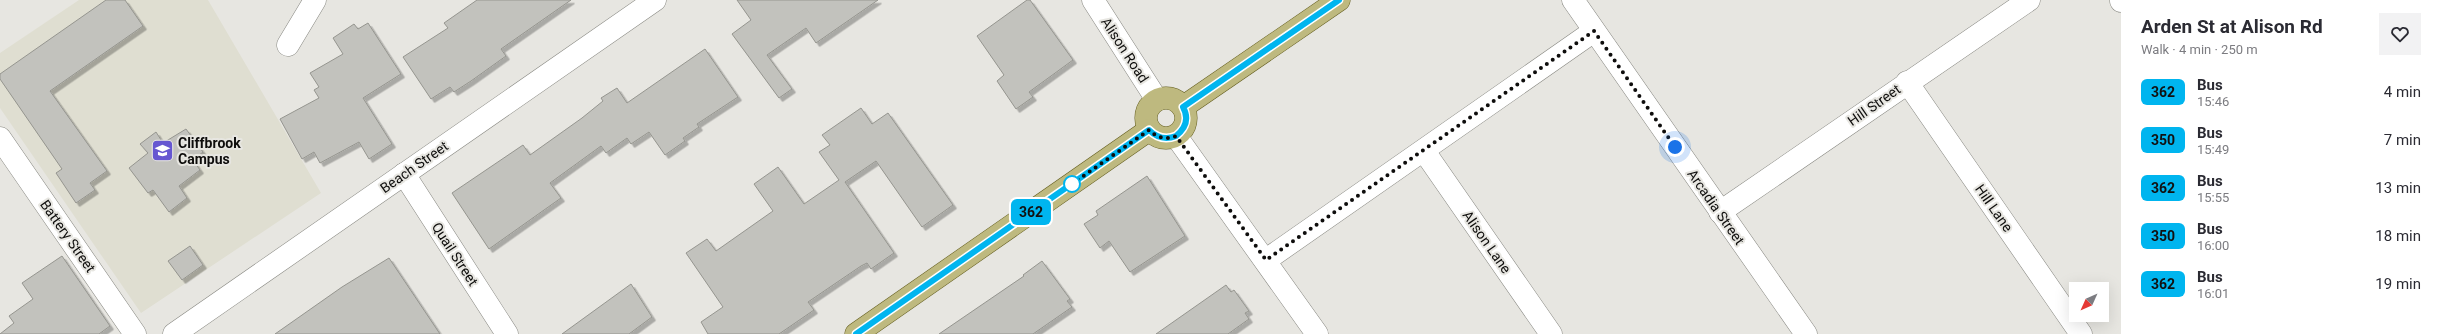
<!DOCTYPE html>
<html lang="en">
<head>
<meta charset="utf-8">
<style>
	:root { --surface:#fff; --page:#f2f2f3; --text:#2b2b33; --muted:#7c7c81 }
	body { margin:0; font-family:Roboto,sans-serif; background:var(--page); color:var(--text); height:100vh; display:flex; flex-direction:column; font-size:15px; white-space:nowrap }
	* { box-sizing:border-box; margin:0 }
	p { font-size:13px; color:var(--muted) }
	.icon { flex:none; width:22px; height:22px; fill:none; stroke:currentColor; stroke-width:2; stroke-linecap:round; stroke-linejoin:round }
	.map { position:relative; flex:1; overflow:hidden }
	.side { display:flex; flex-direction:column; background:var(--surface); width:320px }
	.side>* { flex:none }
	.badge { padding:0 8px; border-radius:6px; font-size:14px; line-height:26px }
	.needle { width:26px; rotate:225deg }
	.buttons { position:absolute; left:2069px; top:282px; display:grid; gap:8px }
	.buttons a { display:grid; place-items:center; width:40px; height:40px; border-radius:0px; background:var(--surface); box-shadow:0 4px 16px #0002; font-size:20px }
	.you { position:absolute; width:20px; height:20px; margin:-10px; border:3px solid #fff; border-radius:50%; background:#1a73e8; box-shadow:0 0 0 6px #1a73e833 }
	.map>.badge { position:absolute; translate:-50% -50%; box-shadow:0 0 0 2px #fff }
	.round { display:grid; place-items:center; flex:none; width:42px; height:42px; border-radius:0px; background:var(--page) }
	.head { display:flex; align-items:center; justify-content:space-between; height:68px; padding:0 20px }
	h1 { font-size:19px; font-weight:700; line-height:30px }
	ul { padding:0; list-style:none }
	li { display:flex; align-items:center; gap:12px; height:48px; padding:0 20px }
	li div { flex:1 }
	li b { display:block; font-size:15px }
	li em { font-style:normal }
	li .badge { min-width:44px; font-weight:700; text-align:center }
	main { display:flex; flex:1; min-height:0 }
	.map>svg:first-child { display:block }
	.built { fill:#dfded1 }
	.building { fill:#c2c2bd; stroke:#95958f; filter:url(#shadow) }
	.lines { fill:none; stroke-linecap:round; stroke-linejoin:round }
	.minor-casing { stroke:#878781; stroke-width:23 }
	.major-casing { stroke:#645e20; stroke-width:23 }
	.minor { stroke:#fff; stroke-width:22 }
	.major { stroke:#beb97f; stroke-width:22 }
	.line-casing { stroke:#fff; stroke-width:9 }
	.line { stroke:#00b5ef; stroke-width:6 }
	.walk { stroke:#0e0d0c; stroke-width:4; stroke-dasharray:0 7.2 }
	.stop-dot { fill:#fff; stroke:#00b5ef; stroke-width:2 }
	.labels { text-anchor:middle; stroke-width:4; stroke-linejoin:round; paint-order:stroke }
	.street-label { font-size:14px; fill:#0e0d0c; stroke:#e7e6e1 }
	.poi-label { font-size:14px; font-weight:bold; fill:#0e0d0c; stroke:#e7e6e1; text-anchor:start }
</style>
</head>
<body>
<main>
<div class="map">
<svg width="2121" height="334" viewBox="0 0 2121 334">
	<defs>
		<filter id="shadow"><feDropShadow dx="3.5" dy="3.5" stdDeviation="0" flood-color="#0004"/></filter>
	</defs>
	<rect width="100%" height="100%" fill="#e7e6e1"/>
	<!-- built -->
	<polygon class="built" points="79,0 208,0 321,193 141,313 0,108 0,53"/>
	<!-- building -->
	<g class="building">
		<polygon points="106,0 125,0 143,26 50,91 107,171 90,183 95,190 76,203 56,173 62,169 0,79 0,74"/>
		<polygon points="477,0 571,0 501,49 506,56 471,81 454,92 450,87 431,99 403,57 448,28 444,23"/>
		<polygon points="737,0 878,0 816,43 806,28 767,55 792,89 779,98 732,34 751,20"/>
		<polygon points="1027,0 1030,0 1073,60 1029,92 1033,97 1016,109 997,81 1004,75 977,36"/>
		<polygon points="368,23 401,74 363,98 392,144 369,159 359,142 320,163 314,152 302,159 280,119 319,98 314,90 319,87 310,73 343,54 333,38 354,24 358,29"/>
		<polygon points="705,49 738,97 697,124 699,127 683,138 685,141 665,155 649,132 631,144 627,138 606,153 601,146 550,183 561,198 489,249 452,193 523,145 530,155 582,118 603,101 601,98 617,88 627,103"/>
		<polygon points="861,108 872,124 888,113 953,205 922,227 876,161 845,182 894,253 871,269 867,263 861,266 808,302 814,310 779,334 708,334 701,322 723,307 686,253 707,239 716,251 773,211 754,184 778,167 804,204 839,180 819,152 830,145 822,135"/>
		<polygon points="186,129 203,152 193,160 200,170 179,186 187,198 169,212 153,190 148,193 129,168 148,153 140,144 156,132 163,143"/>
		<polygon points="1147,176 1185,236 1130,272 1109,241 1100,248 1084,224 1098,215 1096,211"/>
		<polygon points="190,246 203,265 182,280 168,261"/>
		<polygon points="62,256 110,326 99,334 0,334 14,323 9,316 33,299 22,283"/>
		<polygon points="389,258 440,334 275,334 342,287"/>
		<polygon points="1042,261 1070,299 1067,301 1072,307 1033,334 939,334 1024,276 1023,275"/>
		<polygon points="631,284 652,317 629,334 562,334"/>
		<polygon points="1226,285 1231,292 1234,290 1249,311 1245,313 1249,319 1228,334 1156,334"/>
	</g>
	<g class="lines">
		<defs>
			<g id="minor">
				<polyline points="1093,0 1157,100"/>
				<polyline points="1573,0 1806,334"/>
				<polyline points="2121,0 2121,1"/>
				<polyline points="288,45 315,0"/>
				<polyline points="1907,82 2081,334"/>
				<polyline points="1176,136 1317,334"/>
				<polyline points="0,138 135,334"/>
				<polyline points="1424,151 1551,334"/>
				<polyline points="404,174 507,334"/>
				<polyline points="1720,212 2029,0"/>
				<polyline points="1266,260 1594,31"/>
				<polyline points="174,334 655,0"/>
			</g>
			<g id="major">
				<circle cx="1166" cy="118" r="20"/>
				<polyline points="1183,107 1339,0"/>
				<polyline points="856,334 1149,130"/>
			</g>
		</defs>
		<!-- minor casing -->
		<use href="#minor" class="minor-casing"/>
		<!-- major casing -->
		<use href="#major" class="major-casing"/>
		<!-- minor -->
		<use href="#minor" class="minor"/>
		<!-- major -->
		<use href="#major" class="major"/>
	</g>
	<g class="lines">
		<defs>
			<path id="line" d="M856,334L1149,130C1157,138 1166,140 1176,136C1186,128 1189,118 1183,107L1339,0"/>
		</defs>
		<!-- line casing -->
		<use href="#line" class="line-casing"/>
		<!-- line -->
		<use href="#line" class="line"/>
		<!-- walk -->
		<path class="walk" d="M1072,184L1149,130C1157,138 1166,140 1176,136L1266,260L1594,31L1675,147"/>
	</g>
	<!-- icons -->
	<defs>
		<symbol id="university-square" viewBox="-11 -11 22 22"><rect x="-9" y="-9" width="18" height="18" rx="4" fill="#6657d1" stroke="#e7e6e1"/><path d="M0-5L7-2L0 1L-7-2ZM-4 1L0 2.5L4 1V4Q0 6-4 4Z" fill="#fff"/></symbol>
	</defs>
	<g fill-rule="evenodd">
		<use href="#university-square" x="150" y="138" width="25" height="25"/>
	</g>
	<!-- markers -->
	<circle class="stop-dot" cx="1072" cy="184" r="8"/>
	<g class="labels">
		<!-- street labels -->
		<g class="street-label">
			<text transform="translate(1125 50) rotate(57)" y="5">Alison Road</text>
			<text transform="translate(1874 105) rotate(-35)" y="5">Hill Street</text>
			<text transform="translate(414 167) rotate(-35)" y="5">Beach Street</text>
			<text transform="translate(1716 207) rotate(55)" y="5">Arcadia Street</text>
			<text transform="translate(1994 208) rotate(55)" y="5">Hill Lane</text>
			<text transform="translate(68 236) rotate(55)" y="5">Battery Street</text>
			<text transform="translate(1487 242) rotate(55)" y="5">Alison Lane</text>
			<text transform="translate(455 254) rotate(57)" y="5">Quail Street</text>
		</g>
		<!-- poi labels -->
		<g class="poi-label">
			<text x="178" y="148">Cliffbrook<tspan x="178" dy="16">Campus</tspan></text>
		</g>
	</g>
</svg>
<div class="buttons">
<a><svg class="needle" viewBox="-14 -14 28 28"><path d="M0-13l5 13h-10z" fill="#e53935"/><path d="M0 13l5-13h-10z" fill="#7c7c81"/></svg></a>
</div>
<div class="you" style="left:1675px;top:147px"></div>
<b class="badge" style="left:1031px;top:212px;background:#00b5ef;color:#111">362</b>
</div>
<section class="side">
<div class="head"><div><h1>Arden St at Alison Rd</h1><p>Walk · 4 min · 250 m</p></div><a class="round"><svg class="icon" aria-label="heart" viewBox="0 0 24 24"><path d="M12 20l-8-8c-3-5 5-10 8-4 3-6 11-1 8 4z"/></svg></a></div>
<ul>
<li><span class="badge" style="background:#00b5ef;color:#111">362</span><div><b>Bus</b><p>15:46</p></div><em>4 min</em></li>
<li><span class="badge" style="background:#00b5ef;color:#111">350</span><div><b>Bus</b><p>15:49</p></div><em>7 min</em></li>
<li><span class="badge" style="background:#00b5ef;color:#111">362</span><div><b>Bus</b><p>15:55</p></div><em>13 min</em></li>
<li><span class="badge" style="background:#00b5ef;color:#111">350</span><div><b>Bus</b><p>16:00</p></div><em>18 min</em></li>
<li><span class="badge" style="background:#00b5ef;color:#111">362</span><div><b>Bus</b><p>16:01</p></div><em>19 min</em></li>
</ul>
</section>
</main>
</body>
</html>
